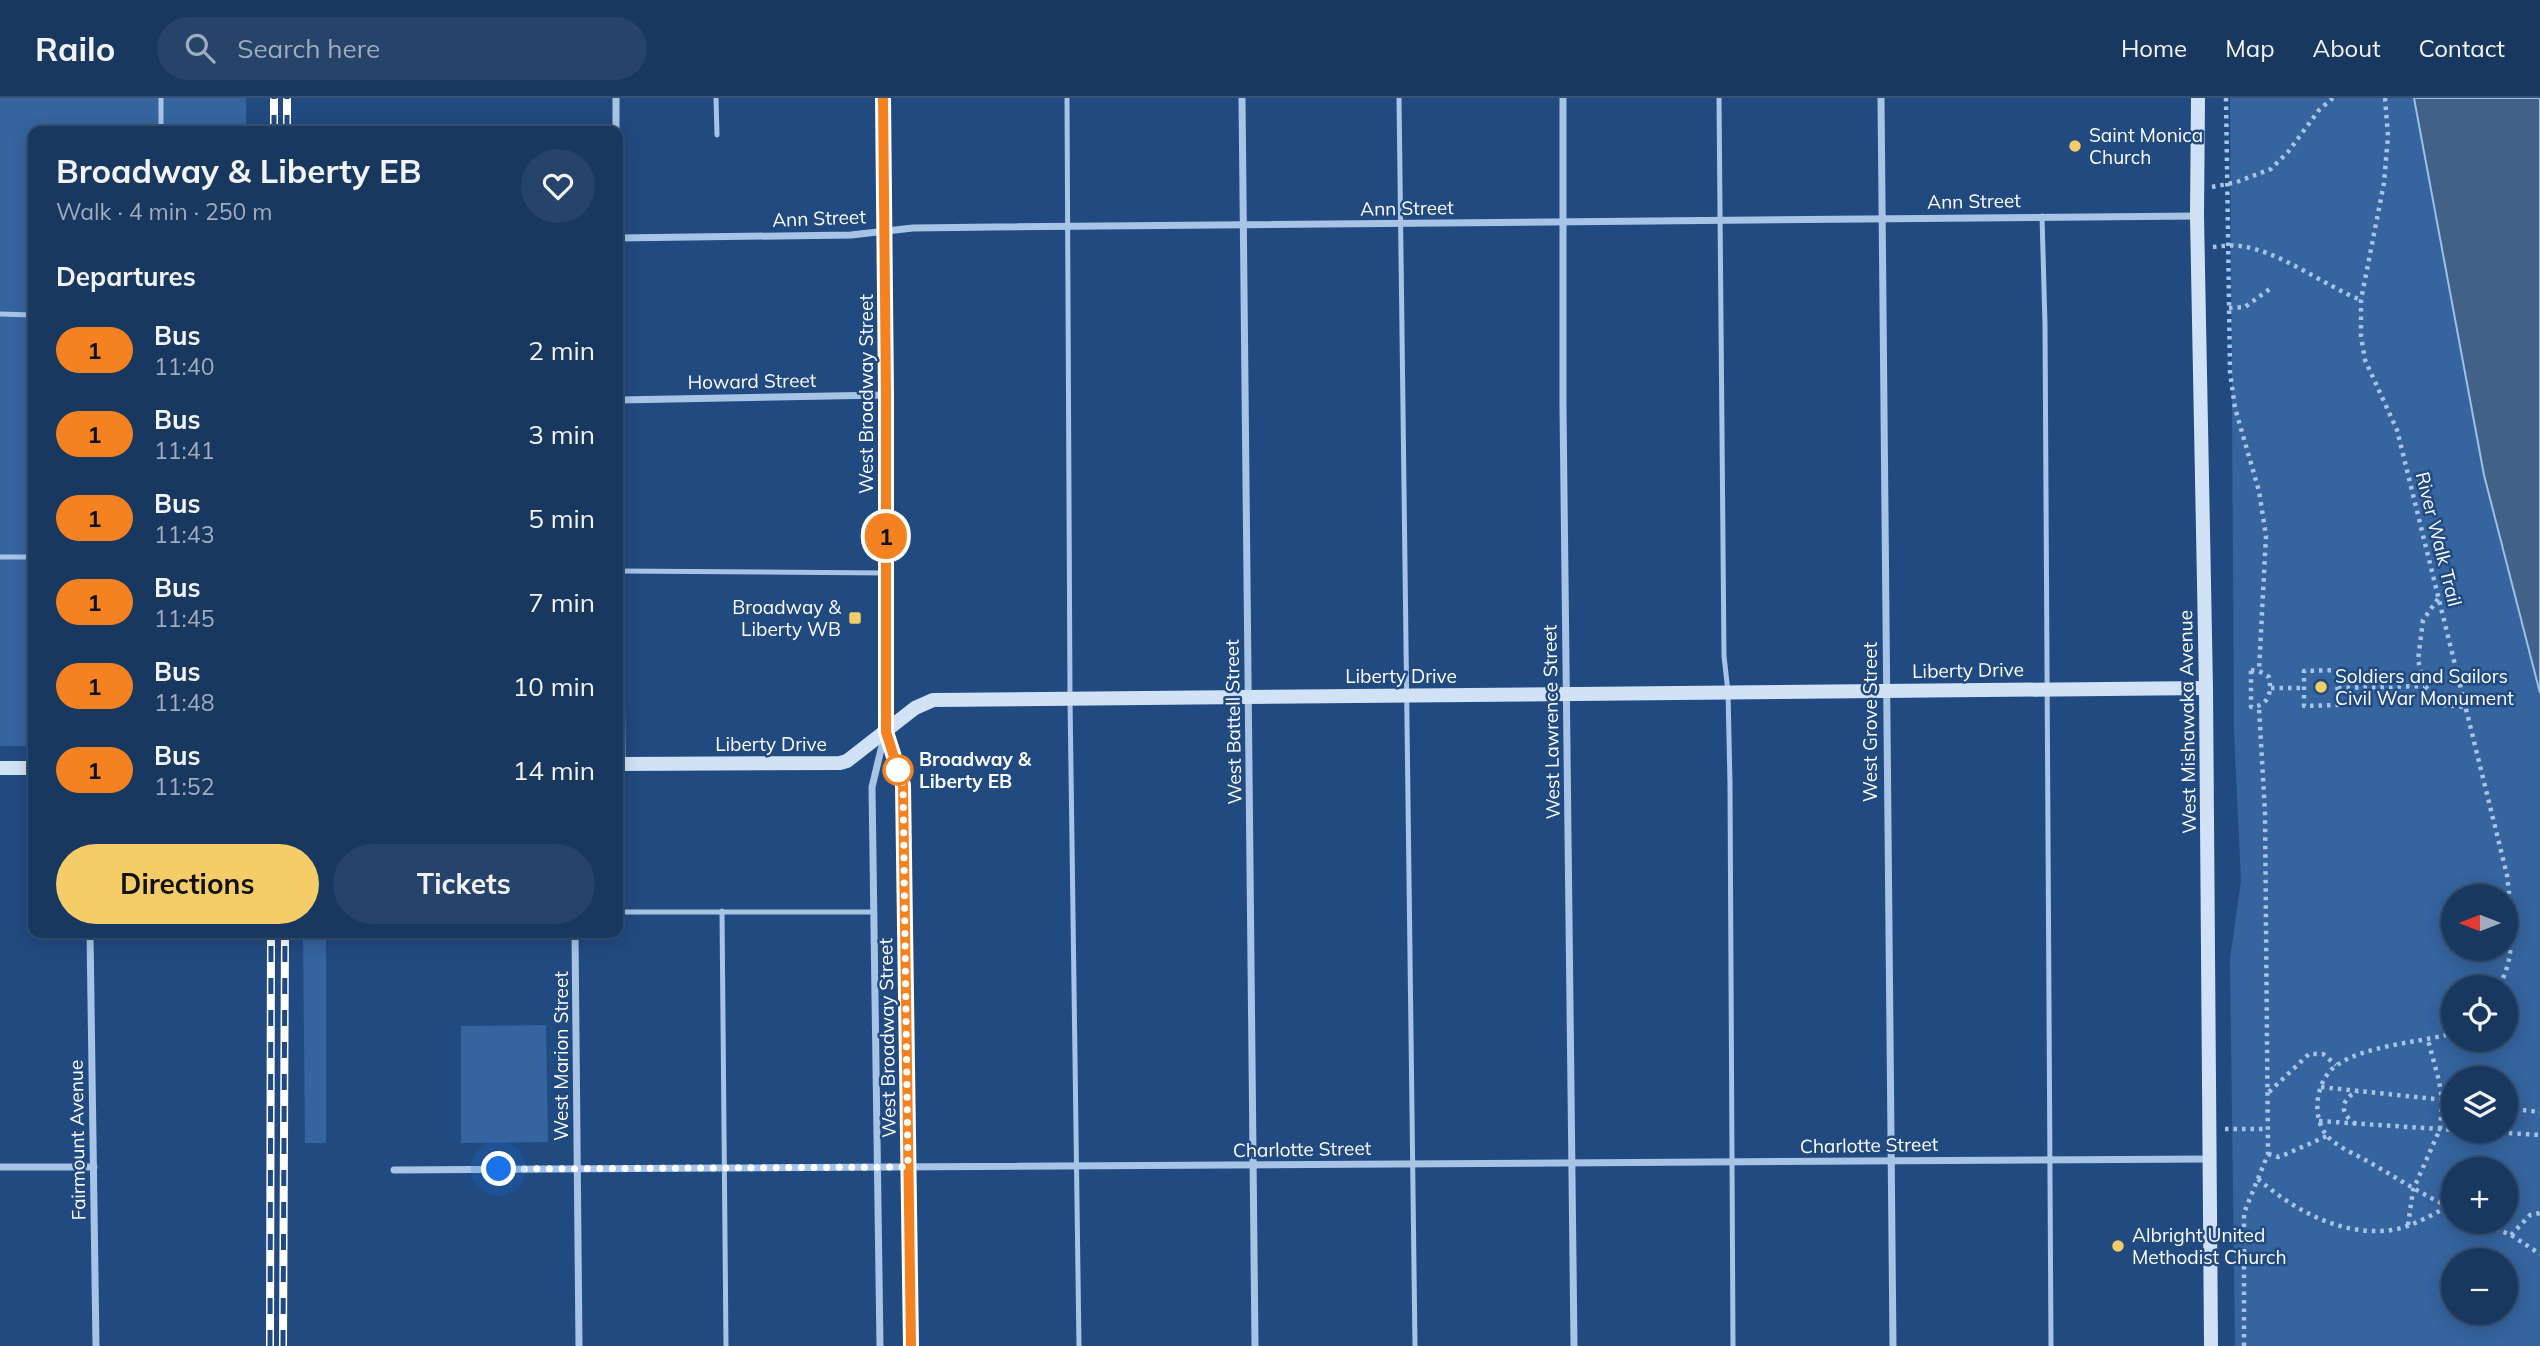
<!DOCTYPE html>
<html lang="en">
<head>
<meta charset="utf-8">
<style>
	:root { --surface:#193860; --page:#264369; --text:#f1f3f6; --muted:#9facbd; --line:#375275; --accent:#f4cc68 }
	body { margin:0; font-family:Mulish,sans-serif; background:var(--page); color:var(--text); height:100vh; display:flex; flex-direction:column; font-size:26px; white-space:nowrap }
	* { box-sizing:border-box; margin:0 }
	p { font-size:23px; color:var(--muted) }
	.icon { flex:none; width:38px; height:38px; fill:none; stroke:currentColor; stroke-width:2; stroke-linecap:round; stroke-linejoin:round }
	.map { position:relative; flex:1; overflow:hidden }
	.panel { position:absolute; left:28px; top:28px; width:595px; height:812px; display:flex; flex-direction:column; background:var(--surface); border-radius:14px; box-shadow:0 4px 18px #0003,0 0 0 2px var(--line) }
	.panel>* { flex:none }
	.badge { padding:0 14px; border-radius:23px; font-size:24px; line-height:46px }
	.needle { width:46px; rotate:270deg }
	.tools { position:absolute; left:2441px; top:786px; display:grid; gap:14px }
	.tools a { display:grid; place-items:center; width:77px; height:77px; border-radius:50%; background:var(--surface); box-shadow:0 4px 18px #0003,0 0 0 2px var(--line); font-size:35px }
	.you { position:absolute; width:35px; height:35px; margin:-18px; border:5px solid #fff; border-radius:50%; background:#1a73e8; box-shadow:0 0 0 10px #1a73e833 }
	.map>.badge { position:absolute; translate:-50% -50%; box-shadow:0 0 0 4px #fff }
	h2 { padding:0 28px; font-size:26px; line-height:63px }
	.round { display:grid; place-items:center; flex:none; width:74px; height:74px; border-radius:37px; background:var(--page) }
	.head { display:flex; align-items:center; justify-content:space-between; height:119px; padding:0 28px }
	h1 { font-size:33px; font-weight:700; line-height:52px }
	.action { display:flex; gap:14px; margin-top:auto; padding:14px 28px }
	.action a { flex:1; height:80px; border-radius:42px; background:var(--accent); color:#111; font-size:28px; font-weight:700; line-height:80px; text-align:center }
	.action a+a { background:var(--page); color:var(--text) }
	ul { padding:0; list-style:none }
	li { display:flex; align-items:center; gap:21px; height:84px; padding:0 28px }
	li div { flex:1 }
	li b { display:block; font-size:26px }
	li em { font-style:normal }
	li .badge { min-width:77px; font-weight:700; text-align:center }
	header { display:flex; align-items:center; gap:42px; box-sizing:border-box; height:98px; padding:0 35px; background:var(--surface); border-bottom:2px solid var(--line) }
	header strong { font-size:33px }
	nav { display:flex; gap:38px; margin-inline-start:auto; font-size:24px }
	.search { width:490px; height:63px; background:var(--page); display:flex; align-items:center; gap:18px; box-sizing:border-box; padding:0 24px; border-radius:38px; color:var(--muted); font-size:26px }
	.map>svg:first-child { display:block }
	.green { fill:#35649e; fill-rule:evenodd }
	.water { fill:#426187; stroke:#9abfe9; stroke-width:2 }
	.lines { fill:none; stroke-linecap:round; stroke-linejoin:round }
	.path { stroke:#a7c4e7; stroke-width:4.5; stroke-dasharray:3.5 5; stroke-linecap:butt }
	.lane { stroke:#a7c4e7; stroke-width:5 }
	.street { stroke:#a7c4e7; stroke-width:7 }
	.secondary { stroke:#d1e1f6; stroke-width:14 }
	.rail-casing { stroke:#fff; stroke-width:8 }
	.rail { stroke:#214a80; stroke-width:5; stroke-dasharray:16; stroke-linecap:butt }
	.line-casing { stroke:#fff; stroke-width:16 }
	.line { stroke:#f58220; stroke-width:10 }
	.walk { stroke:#fff; stroke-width:7; stroke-dasharray:0 12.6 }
	.poi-dot { fill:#f4cc68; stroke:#214a80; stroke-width:2.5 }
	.stop-dot { fill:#fff; stroke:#f58220; stroke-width:3.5 }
	.labels { text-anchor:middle; stroke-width:5; stroke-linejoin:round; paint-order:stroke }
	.poi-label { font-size:19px; fill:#fff; stroke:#214a80; text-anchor:start }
	.street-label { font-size:19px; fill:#fff; stroke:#214a80 }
	.stop-label { font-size:19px; font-weight:bold; fill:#fff; stroke:#214a80; text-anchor:start }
</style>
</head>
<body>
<header>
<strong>Railo</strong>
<div class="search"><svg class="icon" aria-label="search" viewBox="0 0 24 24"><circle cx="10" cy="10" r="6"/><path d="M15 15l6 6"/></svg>Search here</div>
<nav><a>Home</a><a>Map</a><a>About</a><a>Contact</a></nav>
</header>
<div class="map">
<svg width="2540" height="1248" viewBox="0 0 2540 1248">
	<rect width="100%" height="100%" fill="#214a80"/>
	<!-- green -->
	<g class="green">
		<polygon points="0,0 246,0 246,33 33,33 33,648 0,648"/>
		<path d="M2230,0H2414L2484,377L2540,595V1248H2235L2230,861L2241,783L2234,633ZM2454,798H2506V850H2454ZM2454,889H2506V942H2454ZM2454,980H2506V1032H2454ZM2454,1071H2506V1124H2454ZM2454,1162H2506V1214H2454Z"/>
		<polygon points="303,835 326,835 326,1045 305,1045"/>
		<polygon points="546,927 548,1044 461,1045 461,928"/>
	</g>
	<!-- water -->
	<polygon class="water" points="2414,0 2540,0 2540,595 2484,377"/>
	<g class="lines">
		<!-- path -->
		<g class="path">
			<polyline points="2226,0 2230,274 2235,310 2259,393 2266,438 2259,573"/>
			<path d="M2385,0L2388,38L2384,85L2361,202V238L2365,262L2397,332L2507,777C2511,812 2518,859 2498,889"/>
			<polyline points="2212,89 2237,84 2271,71 2288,54 2319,12 2333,0"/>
			<path d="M2213,149C2222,148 2231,147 2240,148C2280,153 2323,187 2361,202"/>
			<polyline points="2229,210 2245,209 2271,190"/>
			<polyline points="2438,501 2423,522 2418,562 2425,588 2442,607 2466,609"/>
			<path d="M2251,572L2259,573L2269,579C2272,594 2269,608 2251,609Z"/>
			<polygon points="2337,572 2338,607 2304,608 2304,573"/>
			<polyline points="2271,590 2304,590"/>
			<polyline points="2338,590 2424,588"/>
			<path d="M2454,932L2446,937C2413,945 2365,948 2337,967C2316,981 2310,1019 2328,1039C2339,1050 2355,1056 2369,1064C2397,1080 2424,1098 2454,1111"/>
			<polyline points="2490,942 2497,948"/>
			<polyline points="2321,989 2454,1003"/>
			<polyline points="2269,994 2309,956 2323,956 2336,967"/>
			<polyline points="2506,1010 2540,1014"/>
			<polyline points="2319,1023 2454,1032"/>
			<path d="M2356,1026C2339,1016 2340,1001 2358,993"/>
			<polyline points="2225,1031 2267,1031"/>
			<polyline points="2458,1032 2540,1037"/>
			<polyline points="2268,1056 2278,1059 2284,1057 2327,1038"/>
			<path d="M2258,1081C2294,1112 2342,1139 2392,1132C2411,1129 2430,1118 2447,1109"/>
			<polyline points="2480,1124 2511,1137 2540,1156"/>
			<polyline points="2408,1127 2413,1092 2440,1031 2442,1001 2439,983 2428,942"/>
			<polyline points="2511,1137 2530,1117 2540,1115"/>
			<polyline points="2244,1248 2244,1115 2268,1056 2265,715 2259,609"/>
		</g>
		<!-- lane -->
		<g class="lane">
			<polyline points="161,0 161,33"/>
			<polyline points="716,0 717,37"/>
			<polyline points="1067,0 1070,600 1079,1248"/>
			<polyline points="1399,0 1415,1248"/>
			<polyline points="1719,0 1724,558 1728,594 1730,686 1733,1248"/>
			<polyline points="2042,118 2045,226 2051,1248"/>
			<polyline points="0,216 33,217"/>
			<polyline points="0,459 33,459"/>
			<polyline points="620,473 886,475"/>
			<polyline points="722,813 726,1248"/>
			<polyline points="618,814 874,814"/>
		</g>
		<!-- street -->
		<g class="street">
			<polyline points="616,0 616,33"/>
			<polyline points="1242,0 1255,1248"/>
			<polyline points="1563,0 1563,310 1574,1248"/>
			<polyline points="1881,0 1893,1248"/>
			<polyline points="618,140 851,137 913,130 994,129 2197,118"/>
			<polyline points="618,179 622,666"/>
			<polyline points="619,302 885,297"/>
			<polyline points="886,634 903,687 911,1248"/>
			<polyline points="90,835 96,1248"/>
			<polyline points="575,835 579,1248"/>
			<polyline points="0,1069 94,1069"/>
			<polyline points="394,1072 2209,1061"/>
			<polyline points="880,1248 872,689 885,635"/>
		</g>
		<!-- secondary -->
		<g class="secondary">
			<polyline points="883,0 886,297 886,634"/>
			<polyline points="2198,0 2197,118 2206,590 2211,1248"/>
			<polyline points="618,666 840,665 847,663 915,610 933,602 2206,590"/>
			<polyline points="0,670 33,670"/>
		</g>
		<defs>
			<g id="rail">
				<polyline points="274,33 274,0"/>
				<polyline points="287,33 287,0"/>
				<polyline points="270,1248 271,835"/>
				<polyline points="283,1248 285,835"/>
			</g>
		</defs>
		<!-- rail casing -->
		<use href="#rail" class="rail-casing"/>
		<!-- rail -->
		<use href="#rail" class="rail"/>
	</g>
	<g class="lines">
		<defs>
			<polyline id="line" points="883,0 886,297 886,634 903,687 911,1248"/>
		</defs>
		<!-- line casing -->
		<use href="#line" class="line-casing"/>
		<!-- line -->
		<use href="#line" class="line"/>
		<!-- walk -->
		<polyline class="walk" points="499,1071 908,1069 903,687 894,661 898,672"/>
	</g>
	<!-- markers -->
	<g class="poi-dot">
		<circle cx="2075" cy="48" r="7"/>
		<rect x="848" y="513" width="14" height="14" rx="3.5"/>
		<circle cx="2321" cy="589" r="7"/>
		<circle cx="2118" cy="1148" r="7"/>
	</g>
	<circle class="stop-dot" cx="898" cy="672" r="14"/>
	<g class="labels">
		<!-- poi labels -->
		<g class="poi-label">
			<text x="2089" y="44">Saint Monica<tspan x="2089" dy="22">Church</tspan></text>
			<text x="841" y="516" text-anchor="end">Broadway &amp;<tspan x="841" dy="22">Liberty WB</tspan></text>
			<text x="2335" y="585">Soldiers and Sailors<tspan x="2335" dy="22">Civil War Monument</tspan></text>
			<text x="2132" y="1144">Albright United<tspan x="2132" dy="22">Methodist Church</tspan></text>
		</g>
		<!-- street labels -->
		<g class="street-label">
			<text transform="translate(1974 103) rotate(-1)" y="7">Ann Street</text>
			<text transform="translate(1407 110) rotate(-1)" y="7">Ann Street</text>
			<text transform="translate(819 120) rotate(-2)" y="7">Ann Street</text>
			<text transform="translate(752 283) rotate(-1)" y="7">Howard Street</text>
			<text transform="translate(866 296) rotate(-90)" y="7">West Broadway Street</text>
			<text transform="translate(2439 441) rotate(76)" y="7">River Walk Trail</text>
			<text transform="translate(1968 572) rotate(-1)" y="7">Liberty Drive</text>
			<text x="1401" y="585">Liberty Drive</text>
			<text transform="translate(1233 624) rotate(-91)" y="7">West Battell Street</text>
			<text transform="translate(1551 624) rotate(-91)" y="7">West Lawrence Street</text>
			<text transform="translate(1870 624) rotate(-90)" y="7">West Grove Street</text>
			<text transform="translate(2187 624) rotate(-91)" y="7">West Mishawaka Avenue</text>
			<text x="771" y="653">Liberty Drive</text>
			<text transform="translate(887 940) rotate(-91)" y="7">West Broadway Street</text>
			<text transform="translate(561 958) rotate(-90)" y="7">West Marion Street</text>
			<text transform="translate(77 1042) rotate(-91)" y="7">Fairmount Avenue</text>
			<text transform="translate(1869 1047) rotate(-1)" y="7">Charlotte Street</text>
			<text transform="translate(1302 1051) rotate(-1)" y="7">Charlotte Street</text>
		</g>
		<!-- stop labels -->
		<g class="stop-label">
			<text x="919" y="668">Broadway &amp;<tspan x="919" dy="22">Liberty EB</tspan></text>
		</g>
	</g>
</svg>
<div class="tools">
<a><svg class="needle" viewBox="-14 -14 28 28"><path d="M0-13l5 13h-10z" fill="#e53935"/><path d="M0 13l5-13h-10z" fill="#9facbd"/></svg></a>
<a><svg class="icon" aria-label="locate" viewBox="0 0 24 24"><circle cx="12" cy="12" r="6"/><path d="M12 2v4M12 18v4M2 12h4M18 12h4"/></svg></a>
<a><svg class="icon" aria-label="layers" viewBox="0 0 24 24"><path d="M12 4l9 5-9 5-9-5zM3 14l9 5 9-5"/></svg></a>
<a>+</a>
<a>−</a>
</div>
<div class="you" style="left:499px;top:1071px"></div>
<b class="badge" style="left:886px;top:438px;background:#f58220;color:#111">1</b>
<section class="panel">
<div class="head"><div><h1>Broadway &amp; Liberty EB</h1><p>Walk · 4 min · 250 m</p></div><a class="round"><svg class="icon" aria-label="heart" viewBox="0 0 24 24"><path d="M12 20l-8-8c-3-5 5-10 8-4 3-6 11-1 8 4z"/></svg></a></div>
<h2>Departures</h2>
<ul>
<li><span class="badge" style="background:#f58220;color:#111">1</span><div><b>Bus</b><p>11:40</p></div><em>2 min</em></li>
<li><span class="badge" style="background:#f58220;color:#111">1</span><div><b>Bus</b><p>11:41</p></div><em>3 min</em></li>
<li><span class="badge" style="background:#f58220;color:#111">1</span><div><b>Bus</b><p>11:43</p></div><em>5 min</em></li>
<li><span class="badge" style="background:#f58220;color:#111">1</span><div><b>Bus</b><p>11:45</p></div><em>7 min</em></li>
<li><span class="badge" style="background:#f58220;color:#111">1</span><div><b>Bus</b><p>11:48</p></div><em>10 min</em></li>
<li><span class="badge" style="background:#f58220;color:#111">1</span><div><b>Bus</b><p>11:52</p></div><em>14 min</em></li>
</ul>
<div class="action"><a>Directions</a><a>Tickets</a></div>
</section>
</div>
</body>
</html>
